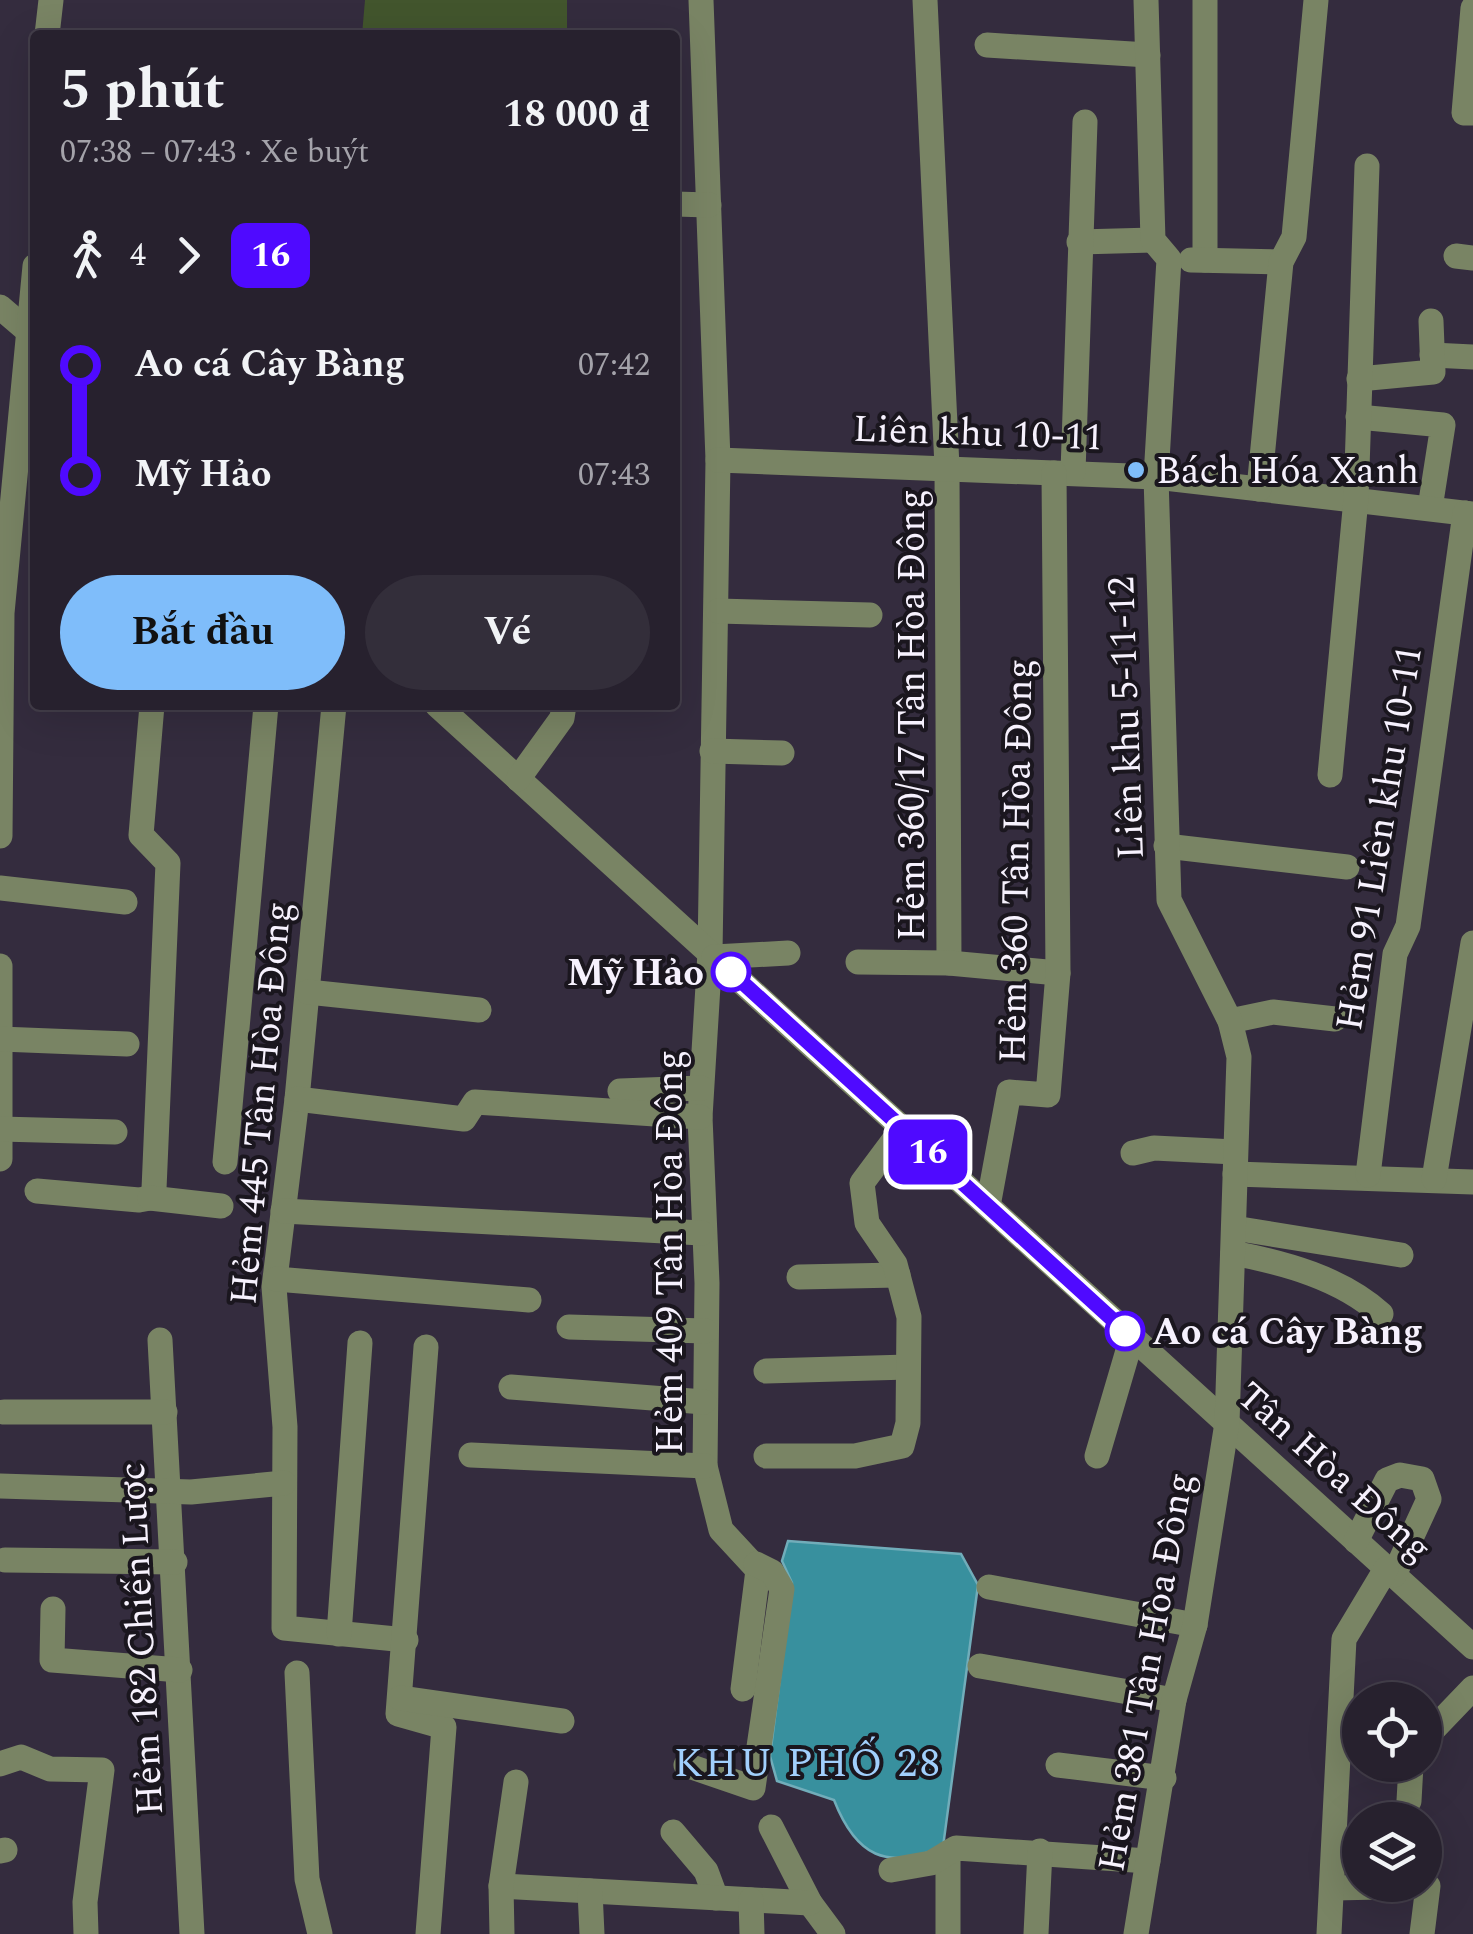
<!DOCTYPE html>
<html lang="vi">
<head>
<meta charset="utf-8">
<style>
	:root { --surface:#27212e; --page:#332e3a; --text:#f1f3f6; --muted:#a4a3aa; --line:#433e4a; --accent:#7fbdfa }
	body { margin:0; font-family:Spectral,serif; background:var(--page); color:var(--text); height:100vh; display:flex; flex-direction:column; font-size:38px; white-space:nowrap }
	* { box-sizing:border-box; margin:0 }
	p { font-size:32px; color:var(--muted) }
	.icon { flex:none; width:55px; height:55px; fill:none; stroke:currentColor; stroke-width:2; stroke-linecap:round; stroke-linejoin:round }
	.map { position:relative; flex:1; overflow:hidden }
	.details { position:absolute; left:30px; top:30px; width:650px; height:680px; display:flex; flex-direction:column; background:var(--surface); border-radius:10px; box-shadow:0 10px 40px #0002,0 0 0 2px var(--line) }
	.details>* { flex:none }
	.badge { padding:0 20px; border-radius:15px; font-size:35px; line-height:65px }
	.fabs { position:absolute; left:1342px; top:1682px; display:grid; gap:20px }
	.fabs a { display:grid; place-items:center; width:100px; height:100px; border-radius:50%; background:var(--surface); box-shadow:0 10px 40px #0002,0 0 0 2px var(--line); font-size:50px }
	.map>.badge { position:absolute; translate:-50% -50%; box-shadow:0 0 0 5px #fff }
	.legs { display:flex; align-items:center; gap:15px; height:110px; padding:0 30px; font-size:32px }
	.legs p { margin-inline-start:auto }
	.overview { display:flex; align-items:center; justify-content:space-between; height:170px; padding:0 30px }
	h1 { font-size:55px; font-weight:700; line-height:75px }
	.primary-button { display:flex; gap:20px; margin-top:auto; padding:20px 30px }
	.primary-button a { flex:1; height:115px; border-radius:60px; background:var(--accent); color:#111; font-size:40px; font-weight:700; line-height:115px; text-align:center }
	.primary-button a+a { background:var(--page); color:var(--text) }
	ul { padding:0 30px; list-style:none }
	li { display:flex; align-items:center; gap:35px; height:110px; font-size:38px }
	li i { display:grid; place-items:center; width:15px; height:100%; margin:0 12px; background:currentColor }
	li i::after { content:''; width:25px; height:25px; margin:-12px; border:8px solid; border-radius:50%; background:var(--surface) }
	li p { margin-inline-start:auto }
	li:first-child i { background:linear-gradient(#0000 50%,currentColor 0) }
	li:last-child i { background:linear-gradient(currentColor 50%,#0000 0) }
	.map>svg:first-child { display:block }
	.green { fill:#42552d }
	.water { fill:#38909e; stroke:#71adba; stroke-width:2.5 }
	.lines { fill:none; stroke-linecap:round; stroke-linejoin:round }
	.minor { stroke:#798464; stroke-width:25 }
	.line-1-casing { stroke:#fff; stroke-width:22 }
	.line-1 { stroke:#4f0aff; stroke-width:15 }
	.poi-dot { fill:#7fbdfa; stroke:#1a161e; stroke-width:4 }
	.stop-1-dot { fill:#fff; stroke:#4f0aff; stroke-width:5 }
	.labels { text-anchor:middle; stroke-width:8; stroke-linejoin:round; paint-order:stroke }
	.street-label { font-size:38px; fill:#f6f1fd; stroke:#1a161e }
	.poi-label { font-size:38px; fill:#f6f1fd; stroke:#1a161e; text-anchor:start }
	.stop-label { font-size:38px; font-weight:bold; fill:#f6f1fd; stroke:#1a161e; text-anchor:end }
	.neighbourhood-label { font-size:40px; letter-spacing:2.5px; fill:#a1cffc; stroke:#1a161e }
</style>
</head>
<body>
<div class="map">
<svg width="1473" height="1934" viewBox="0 0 1473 1934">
	<rect width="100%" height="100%" fill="#342c3e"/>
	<!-- green -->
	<polygon class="green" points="365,0 567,0 567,35 362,35"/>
	<!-- water -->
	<path class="water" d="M788,1541L961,1554L978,1585L943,1847C886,1871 856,1856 834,1800L777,1781L770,1756L792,1583L782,1561Z"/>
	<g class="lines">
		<!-- minor -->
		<g class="minor">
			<polyline points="701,0 718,460 710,953 700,1117 707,1283 705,1466 721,1530 758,1570 743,1689"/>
			<polyline points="925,0 947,467 949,963"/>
			<polyline points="1205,0 1205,260"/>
			<polyline points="1473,8 1464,113 1473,113"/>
			<polyline points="47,35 51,0"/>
			<polyline points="987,45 1148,55"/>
			<polyline points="675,204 709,205"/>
			<polyline points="1079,242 1153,240"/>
			<polyline points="1456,256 1473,258"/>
			<polyline points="1191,260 1281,262"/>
			<polyline points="0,307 35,337"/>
			<polyline points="1432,355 1473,357"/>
			<polyline points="1359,379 1433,372 1431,321"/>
			<polyline points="1358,417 1443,425 1430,508"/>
			<polyline points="718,460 1156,477 1473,514"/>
			<polyline points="1073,472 1085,122"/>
			<polyline points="1259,489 1281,262 1294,237 1316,0"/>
			<polyline points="718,611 870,615"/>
			<polyline points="334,705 297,1099 274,1287 285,1427 284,1628 406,1640"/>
			<polyline points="437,705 1473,1647"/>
			<polyline points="712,751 782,753"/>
			<polyline points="1330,775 1356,499 1367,166"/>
			<polyline points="518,779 562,718 564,705"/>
			<polyline points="0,836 2,613 35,266"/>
			<polyline points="1166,846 1347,867"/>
			<polyline points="0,888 125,902"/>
			<polyline points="714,957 788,953"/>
			<polyline points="858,962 949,963 1058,973"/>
			<polyline points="0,966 0,1159"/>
			<polyline points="308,992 479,1010"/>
			<polyline points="1230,1021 1273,1012 1335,1019"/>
			<polyline points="0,1039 127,1044"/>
			<polyline points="620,1091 701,1088"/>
			<polyline points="297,1099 464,1119 475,1102 700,1117"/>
			<polyline points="0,1129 115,1132"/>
			<polyline points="1133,1153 1154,1148 1235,1152"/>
			<polyline points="225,1162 266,705"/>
			<polyline points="1235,1174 1473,1182"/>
			<polyline points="1368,1175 1395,954 1408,926 1465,513"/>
			<polyline points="1434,1179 1473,943"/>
			<polyline points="37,1191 139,1200 150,1198 154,1189 168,863 141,835 152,705"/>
			<polyline points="150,1198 221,1206"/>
			<polyline points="988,1206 1009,1092 1048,1095 1058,973 1054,473"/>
			<polyline points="283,1211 702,1233"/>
			<polyline points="1234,1228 1401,1255"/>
			<path d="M1233,1253C1285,1263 1341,1278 1381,1314"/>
			<polyline points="799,1277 898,1275"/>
			<polyline points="276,1279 529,1300"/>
			<polyline points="569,1327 705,1331"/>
			<polyline points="160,1340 192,1934"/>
			<polyline points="426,1347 398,1714 444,1727 428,1934"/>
			<polyline points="766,1371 908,1367"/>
			<polyline points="511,1387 704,1402"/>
			<polyline points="4,1412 165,1412"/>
			<polyline points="471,1455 705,1466"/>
			<polyline points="766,1456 855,1456 902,1446 908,1423 909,1317 895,1264 867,1223 862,1183 903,1128"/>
			<polyline points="1097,1456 1132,1337"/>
			<polyline points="0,1486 191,1492 284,1483"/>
			<polyline points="1356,1541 1387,1480 1400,1475 1422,1479 1429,1499 1394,1575"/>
			<polyline points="5,1560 175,1562"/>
			<polyline points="989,1587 1195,1625"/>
			<polyline points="53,1609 52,1660 180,1670"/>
			<polyline points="339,1634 360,1343"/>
			<polyline points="980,1666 1174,1700"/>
			<polyline points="297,1673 307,1879 320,1934"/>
			<polyline points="400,1698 562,1721"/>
			<polyline points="1425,1738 1473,1688"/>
			<polyline points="0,1764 21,1757 50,1769 102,1770 85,1902 86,1934"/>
			<polyline points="686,1765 753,1788 782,1589 772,1572 756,1564"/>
			<polyline points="1058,1765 1164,1778"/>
			<polyline points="1409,1801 1411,1765"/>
			<polyline points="771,1827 810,1903 833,1934"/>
			<polyline points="673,1832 706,1871 716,1898"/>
			<polyline points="0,1851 5,1850"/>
			<polyline points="948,1853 948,1934"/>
			<polyline points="891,1870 931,1863 956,1848 1148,1861"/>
			<polyline points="501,1886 810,1903"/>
			<polyline points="1334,1888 1428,1886 1422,1934"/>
			<polyline points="590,1891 592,1934"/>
			<polyline points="751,1900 752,1934"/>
			<polyline points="502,1934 501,1886 516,1782"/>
			<polyline points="1036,1934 1040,1851"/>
			<polyline points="1136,1934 1174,1700 1195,1625 1227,1423 1239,1057 1230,1021 1169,900 1156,477 1169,259 1153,240 1146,0"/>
			<polyline points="1329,1934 1344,1639 1386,1569"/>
		</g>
	</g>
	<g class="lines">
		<defs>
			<polyline id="line-1" points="731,972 1125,1331"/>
		</defs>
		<!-- line-1 casing -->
		<use href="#line-1" class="line-1-casing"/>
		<!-- line-1 -->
		<use href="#line-1" class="line-1"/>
	</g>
	<!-- markers -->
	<circle class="poi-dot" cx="1136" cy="470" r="10"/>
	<g class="stop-1-dot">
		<circle cx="731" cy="972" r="18"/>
		<circle cx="1125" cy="1331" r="18"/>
	</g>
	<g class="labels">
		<!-- street labels -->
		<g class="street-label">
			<text transform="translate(978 432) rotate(2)" y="13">Liên khu 10-11</text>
			<text transform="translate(911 715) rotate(-90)" y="13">Hẻm 360/17 Tân Hòa Đông</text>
			<text transform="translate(1125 718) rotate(-92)" y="13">Liên khu 5-11-12</text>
			<text transform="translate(1378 838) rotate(-81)" y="13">Hẻm 91 Liên khu 10-11</text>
			<text transform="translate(1015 861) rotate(-89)" y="13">Hẻm 360 Tân Hòa Đông</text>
			<text transform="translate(260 1103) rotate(-85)" y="13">Hẻm 445 Tân Hòa Đông</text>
			<text transform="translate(669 1252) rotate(-90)" y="13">Hẻm 409 Tân Hòa Đông</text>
			<text transform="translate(1335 1471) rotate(42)" y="13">Tân Hòa Đông</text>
			<text transform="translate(140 1639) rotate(-93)" y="13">Hẻm 182 Chiến Lược</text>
			<text transform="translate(1145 1672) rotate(-80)" y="13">Hẻm 381 Tân Hòa Đông</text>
		</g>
		<!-- poi labels -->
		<g class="poi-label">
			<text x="1156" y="483">Bách Hóa Xanh</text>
		</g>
		<!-- stop labels -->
		<g class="stop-label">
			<text x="704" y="985">Mỹ Hảo</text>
			<text x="1152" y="1344" text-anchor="start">Ao cá Cây Bàng</text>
		</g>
		<!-- neighbourhood labels -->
		<g class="neighbourhood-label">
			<text x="808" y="1776">KHU PHỐ 28</text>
		</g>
	</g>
</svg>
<div class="fabs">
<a><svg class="icon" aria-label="locate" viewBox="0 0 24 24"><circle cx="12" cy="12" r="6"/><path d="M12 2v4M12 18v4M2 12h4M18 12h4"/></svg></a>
<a><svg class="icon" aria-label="layers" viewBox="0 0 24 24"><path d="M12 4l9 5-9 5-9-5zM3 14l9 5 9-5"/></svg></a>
</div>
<b class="badge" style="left:928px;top:1152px;background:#4f0aff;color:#fff">16</b>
<section class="details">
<div class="overview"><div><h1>5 phút</h1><p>07:38 – 07:43 · Xe buýt</p></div><b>18 000 ₫</b></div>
<div class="legs"><svg class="icon" aria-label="walk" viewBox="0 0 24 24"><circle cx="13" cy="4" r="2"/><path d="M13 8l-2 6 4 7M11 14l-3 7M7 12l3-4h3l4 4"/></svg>4<svg class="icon" aria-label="forward" viewBox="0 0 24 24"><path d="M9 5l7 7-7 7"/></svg><b class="badge" style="background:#4f0aff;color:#fff">16</b></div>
<ul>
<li><i style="color:#4f0aff"></i><b>Ao cá Cây Bàng</b><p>07:42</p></li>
<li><i style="color:#4f0aff"></i><b>Mỹ Hảo</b><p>07:43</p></li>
</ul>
<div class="primary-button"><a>Bắt đầu</a><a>Vé</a></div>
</section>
</div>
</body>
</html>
